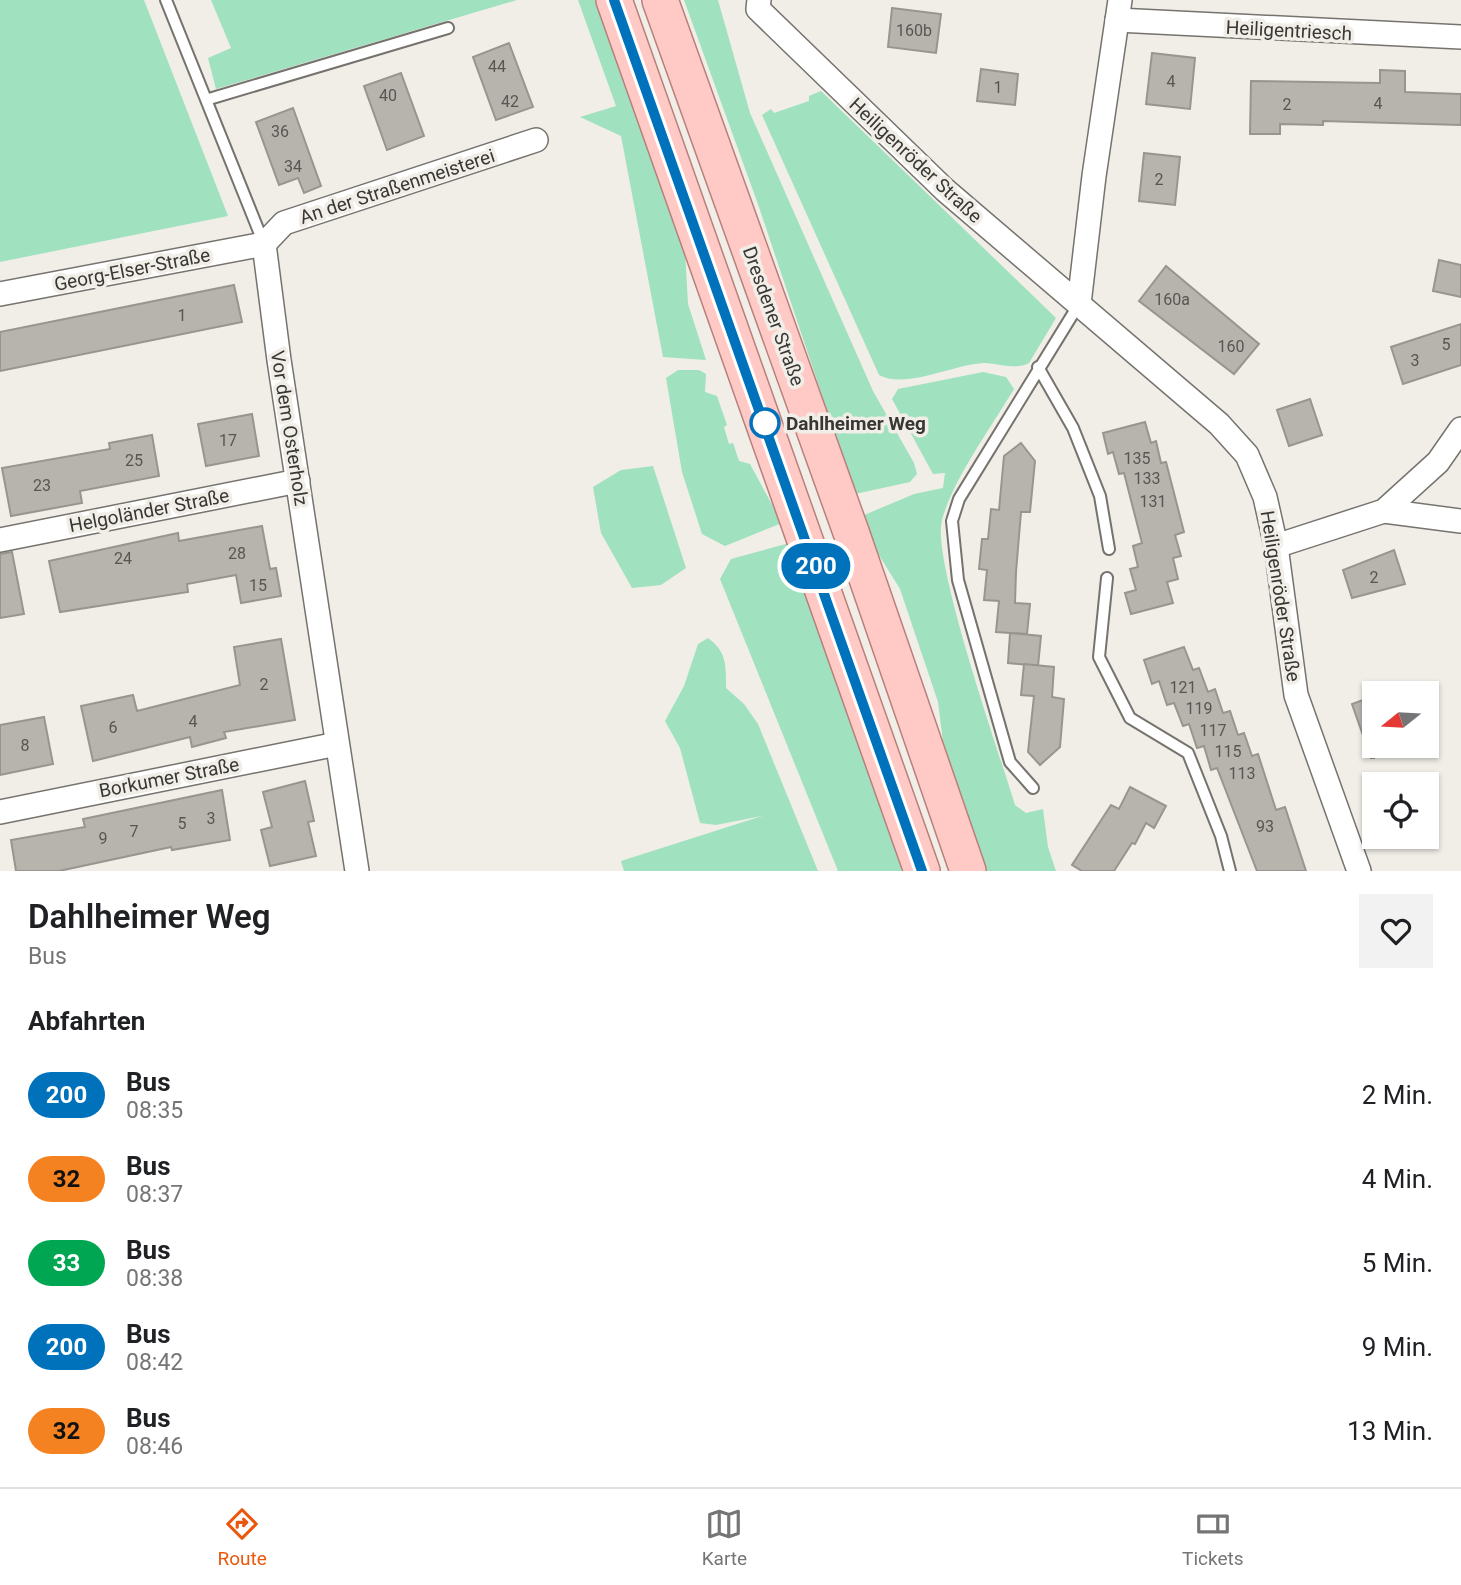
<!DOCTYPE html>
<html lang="de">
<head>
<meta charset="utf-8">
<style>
	:root { --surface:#fff; --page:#f2f2f2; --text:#202124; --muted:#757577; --line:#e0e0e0; --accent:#ea580c }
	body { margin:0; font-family:Roboto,sans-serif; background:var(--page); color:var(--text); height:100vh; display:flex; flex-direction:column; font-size:26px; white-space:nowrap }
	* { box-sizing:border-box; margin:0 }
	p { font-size:23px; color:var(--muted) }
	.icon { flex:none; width:38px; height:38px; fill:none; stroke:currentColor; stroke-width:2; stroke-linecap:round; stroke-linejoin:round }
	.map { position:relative; height:871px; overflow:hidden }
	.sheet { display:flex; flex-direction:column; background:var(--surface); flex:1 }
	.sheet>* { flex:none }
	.badge { padding:0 14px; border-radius:23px; font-size:24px; line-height:46px }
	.needle { width:46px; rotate:252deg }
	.fabs { position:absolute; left:1362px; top:681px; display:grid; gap:14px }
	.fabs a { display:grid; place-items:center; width:77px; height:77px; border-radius:0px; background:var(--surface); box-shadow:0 2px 5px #0004; font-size:35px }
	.map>.badge { position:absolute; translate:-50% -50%; box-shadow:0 0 0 4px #fff }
	h2 { padding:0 28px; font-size:26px; line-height:63px }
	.round { display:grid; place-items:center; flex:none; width:74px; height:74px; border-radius:0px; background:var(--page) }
	.overview { display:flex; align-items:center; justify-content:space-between; height:119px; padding:0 28px }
	h1 { font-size:33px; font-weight:600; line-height:52px }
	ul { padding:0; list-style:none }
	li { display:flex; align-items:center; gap:21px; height:84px; padding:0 28px }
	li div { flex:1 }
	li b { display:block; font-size:26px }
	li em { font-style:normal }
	li .badge { min-width:77px; font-weight:700; text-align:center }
	.dock { display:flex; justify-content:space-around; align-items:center; height:98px; border-top:2px solid var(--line); background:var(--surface); font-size:19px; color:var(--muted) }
	.dock a { display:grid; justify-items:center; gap:4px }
	.dock .active { color:var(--accent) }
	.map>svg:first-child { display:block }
	.green { fill:#a0e1bf }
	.building { fill:#b7b4ae; stroke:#98958f; stroke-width:2 }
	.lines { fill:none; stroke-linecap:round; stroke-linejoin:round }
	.lane-casing { stroke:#76736e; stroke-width:14 }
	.street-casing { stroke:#76736e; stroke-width:26 }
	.primary-casing { stroke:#b97f7a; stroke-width:38 }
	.lane { stroke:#fff; stroke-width:10 }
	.street { stroke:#fff; stroke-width:23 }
	.primary { stroke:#ffcac6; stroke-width:35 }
	.line-casing { stroke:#fff; stroke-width:16 }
	.line { stroke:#0072bc; stroke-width:10 }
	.stop-dot { fill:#fff; stroke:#0072bc; stroke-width:3.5 }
	.labels { text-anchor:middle; stroke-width:7; stroke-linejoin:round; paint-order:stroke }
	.number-label { font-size:16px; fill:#585652 }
	.street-label { font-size:19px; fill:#383734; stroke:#f1eee8 }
	.stop-label { font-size:19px; font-weight:bold; fill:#383734; stroke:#f1eee8; text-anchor:start }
</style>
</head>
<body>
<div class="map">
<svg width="1461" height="871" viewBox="0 0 1461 871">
	<rect width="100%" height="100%" fill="#f1eee8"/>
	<!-- green -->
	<g class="green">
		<polygon points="0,0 144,0 228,216 0,262"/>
		<polygon points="211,0 517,0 216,89 208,58 231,48"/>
		<polygon points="578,0 596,0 685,250 688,304 706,360 663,357 621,136 580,117 616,106"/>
		<polygon points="684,0 718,0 750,113 873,391 914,463 917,474 910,482 855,494 759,207"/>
		<path d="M821,91L1056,318L1029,363C1017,370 1000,364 986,363C956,363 906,390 879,375L762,115L771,109L774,113L809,101V96Z"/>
		<polygon points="678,370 699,370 706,374 705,392 717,396 727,425 724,427 729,444 733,443 739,461 750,464 782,523 725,546 702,534 682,472 666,378"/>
		<path d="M983,372L1006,377L1014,389C992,426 953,479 942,520C931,559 1000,755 1015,805L1026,813L1043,809L1048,847L1056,871H987L943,742L938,702L900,589L874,547L862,516L914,494L943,488L945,473L933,474L892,399L898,389Z"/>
		<polygon points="653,466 686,568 661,585 632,588 601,533 593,487 621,470"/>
		<polygon points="789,543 902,871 838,871 720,579 731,559"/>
		<path d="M708,638C727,652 726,666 726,688L744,704L758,724L818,871H624L621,861L762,816L716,825L700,823L680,748L665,721L684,686L698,644Z"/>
	</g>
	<!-- building -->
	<g class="building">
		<polygon points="892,8 941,14 936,53 888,47"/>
		<polygon points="509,43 533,107 496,120 473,57"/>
		<polygon points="1152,53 1195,58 1190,109 1146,104"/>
		<polygon points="981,69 1018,74 1015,105 977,101"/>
		<polygon points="1380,70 1405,71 1405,92 1461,94 1461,125 1323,121 1323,125 1280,124 1280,134 1250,134 1251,81 1380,83"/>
		<polygon points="401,73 424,136 387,150 364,86"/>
		<polygon points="293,108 321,186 304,193 298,178 279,185 256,122"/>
		<polygon points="1144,153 1180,157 1175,205 1139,201"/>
		<polygon points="1439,260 1461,265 1461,297 1433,291"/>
		<polygon points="1166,266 1259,344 1234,374 1139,301"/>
		<polygon points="234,285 242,322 0,371 0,332"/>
		<polygon points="1461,324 1461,365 1403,384 1391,347"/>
		<polygon points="1310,399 1322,435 1289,446 1277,410"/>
		<polygon points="252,414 259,456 206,466 198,424"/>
		<polygon points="1145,422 1151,443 1156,441 1161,463 1166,462 1184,532 1175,535 1181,556 1173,558 1178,579 1167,582 1173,603 1131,614 1125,593 1136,590 1130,569 1138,567 1133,546 1142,543 1124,473 1119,474 1113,452 1108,454 1103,433"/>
		<polygon points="152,435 159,476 80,491 82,503 11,516 2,468 110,449 109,443"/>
		<polygon points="1021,443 1035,461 1030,512 1021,512 1016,572 1015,603 1030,604 1027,634 996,632 999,601 984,600 987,570 979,569 982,539 988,539 991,509 999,510 1004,456"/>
		<polygon points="262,526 270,569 276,568 281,596 241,603 236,575 187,584 188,592 60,612 49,561 178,533 179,541"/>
		<polygon points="1394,550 1405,584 1352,598 1343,570"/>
		<polygon points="12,552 24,614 0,618 0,554"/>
		<polygon points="1010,633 1041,636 1038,666 1008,663"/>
		<polygon points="281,639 295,720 224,732 226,738 192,747 190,737 93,761 81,706 133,695 137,711 240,685 234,647"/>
		<polygon points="1184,647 1193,670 1199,668 1208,692 1215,689 1223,713 1230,711 1238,735 1244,733 1252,756 1258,754 1276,810 1285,807 1306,871 1257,871 1217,768 1211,770 1204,746 1197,748 1189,724 1183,726 1174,703 1167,705 1159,681 1152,684 1144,660"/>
		<polygon points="1024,664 1054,667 1052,697 1064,699 1060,747 1040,765 1028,752 1034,696 1021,695"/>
		<polygon points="1374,696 1374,758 1371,758 1352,704"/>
		<polygon points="44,717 53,764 0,775 0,725"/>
		<polygon points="305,781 314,821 308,822 316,856 270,866 261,830 272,827 263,792"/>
		<polygon points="1130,787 1166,806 1154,828 1146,823 1135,844 1132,843 1114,871 1082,871 1072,865 1111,805 1119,809"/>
		<polygon points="222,790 230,840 172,850 171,847 59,871 16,871 11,840 85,827 83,819"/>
	</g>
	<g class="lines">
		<defs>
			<g id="lane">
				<polyline points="166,0 264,244"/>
				<polyline points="209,99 448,28"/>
				<polyline points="1038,367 1073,428 1100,496 1109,549"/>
				<polyline points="1107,578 1099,657 1130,718 1188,753 1221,836 1230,871"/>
				<polyline points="1033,788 1010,762 958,580 952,521 959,499 1079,304"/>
			</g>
			<g id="street">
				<polyline points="759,0 758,9 945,190 1219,424 1247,455 1265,497 1276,546 1296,695 1359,871"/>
				<polyline points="1117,20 1461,37"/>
				<polyline points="264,244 279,360 357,871"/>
				<polyline points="264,244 284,223 536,140"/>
				<polyline points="0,294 264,244"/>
				<polyline points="1079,304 1094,176 1120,0"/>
				<polyline points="1384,511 1461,521"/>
				<polyline points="0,540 298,481"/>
				<polyline points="1276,546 1384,511 1438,462 1461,429"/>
				<polyline points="0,812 337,744"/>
			</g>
			<g id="primary">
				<polyline points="614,0 922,871"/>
				<polyline points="660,0 851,532 968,871"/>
			</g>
		</defs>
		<!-- lane casing -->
		<use href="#lane" class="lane-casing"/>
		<!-- street casing -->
		<use href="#street" class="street-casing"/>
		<!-- primary casing -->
		<use href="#primary" class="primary-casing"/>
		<!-- lane -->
		<use href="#lane" class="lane"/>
		<!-- street -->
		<use href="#street" class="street"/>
		<!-- primary -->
		<use href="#primary" class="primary"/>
	</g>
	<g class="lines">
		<defs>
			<polyline id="line" points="614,0 922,871"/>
		</defs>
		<!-- line casing -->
		<use href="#line" class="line-casing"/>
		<!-- line -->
		<use href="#line" class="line"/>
	</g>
	<!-- markers -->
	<circle class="stop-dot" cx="765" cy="423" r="14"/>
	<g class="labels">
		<!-- number labels -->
		<g class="number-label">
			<text x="914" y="36">160b</text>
			<text x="497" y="72">44</text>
			<text x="1171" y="87">4</text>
			<text x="998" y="93">1</text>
			<text x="388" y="101">40</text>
			<text x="510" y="107">42</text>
			<text x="1378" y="109">4</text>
			<text x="1287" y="110">2</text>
			<text x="280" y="137">36</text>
			<text x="293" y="172">34</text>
			<text x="1159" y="185">2</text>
			<text x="1172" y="305">160a</text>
			<text x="182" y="321">1</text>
			<text x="1446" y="350">5</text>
			<text x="1231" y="352">160</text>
			<text x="1415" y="366">3</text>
			<text x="228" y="446">17</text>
			<text x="1137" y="464">135</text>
			<text x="134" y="466">25</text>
			<text x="1147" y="484">133</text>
			<text x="42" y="491">23</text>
			<text x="1153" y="507">131</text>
			<text x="237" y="559">28</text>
			<text x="123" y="564">24</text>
			<text x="1374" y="583">2</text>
			<text x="258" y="591">15</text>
			<text x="264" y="690">2</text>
			<text x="1183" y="693">121</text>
			<text x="1199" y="714">119</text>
			<text x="193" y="727">4</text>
			<text x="113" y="733">6</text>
			<text x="1213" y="736">117</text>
			<text x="25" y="751">8</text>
			<text x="1228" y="757">115</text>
			<text x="1242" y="779">113</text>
			<text x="211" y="824">3</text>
			<text x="182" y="829">5</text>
			<text x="1265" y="832">93</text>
			<text x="134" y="837">7</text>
			<text x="103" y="844">9</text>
		</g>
		<!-- street labels -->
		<g class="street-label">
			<text transform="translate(1289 30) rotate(3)" y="7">Heiligentriesch</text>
			<text transform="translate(916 160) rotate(43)" y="7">Heiligenröder Straße</text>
			<text transform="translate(397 186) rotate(-18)" y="7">An der Straßenmeisterei</text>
			<text transform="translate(132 269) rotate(-11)" y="7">Georg-Elser-Straße</text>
			<text transform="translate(774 316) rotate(70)" y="7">Dresdener Straße</text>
			<text transform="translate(290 428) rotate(81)" y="7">Vor dem Osterholz</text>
			<text transform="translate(149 510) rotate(-11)" y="7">Helgoländer Straße</text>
			<text transform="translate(1281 596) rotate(81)" y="7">Heiligenröder Straße</text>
			<text transform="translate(169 777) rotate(-11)" y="7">Borkumer Straße</text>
		</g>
		<!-- stop labels -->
		<g class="stop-label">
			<text x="786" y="430">Dahlheimer Weg</text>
		</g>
	</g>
</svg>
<div class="fabs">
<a><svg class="needle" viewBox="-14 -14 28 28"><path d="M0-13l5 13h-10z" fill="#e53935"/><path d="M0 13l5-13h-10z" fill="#757577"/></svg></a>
<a><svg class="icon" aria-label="locate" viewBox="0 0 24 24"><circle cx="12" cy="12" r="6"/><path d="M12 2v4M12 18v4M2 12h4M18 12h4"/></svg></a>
</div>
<b class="badge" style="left:816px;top:566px;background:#0072bc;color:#fff">200</b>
</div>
<section class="sheet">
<div class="overview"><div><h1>Dahlheimer Weg</h1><p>Bus</p></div><a class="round"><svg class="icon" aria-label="heart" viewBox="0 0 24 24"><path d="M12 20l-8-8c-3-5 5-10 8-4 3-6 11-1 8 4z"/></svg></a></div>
<h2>Abfahrten</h2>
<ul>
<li><span class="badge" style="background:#0072bc;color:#fff">200</span><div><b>Bus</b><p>08:35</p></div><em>2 Min.</em></li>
<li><span class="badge" style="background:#f58220;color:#111">32</span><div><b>Bus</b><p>08:37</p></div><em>4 Min.</em></li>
<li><span class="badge" style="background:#00a651;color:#fff">33</span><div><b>Bus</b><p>08:38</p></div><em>5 Min.</em></li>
<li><span class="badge" style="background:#0072bc;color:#fff">200</span><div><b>Bus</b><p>08:42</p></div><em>9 Min.</em></li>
<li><span class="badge" style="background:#f58220;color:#111">32</span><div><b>Bus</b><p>08:46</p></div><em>13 Min.</em></li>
</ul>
</section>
<nav class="dock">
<a class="active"><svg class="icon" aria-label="directions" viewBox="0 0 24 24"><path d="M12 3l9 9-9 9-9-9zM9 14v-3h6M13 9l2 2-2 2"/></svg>Route</a>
<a><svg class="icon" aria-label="map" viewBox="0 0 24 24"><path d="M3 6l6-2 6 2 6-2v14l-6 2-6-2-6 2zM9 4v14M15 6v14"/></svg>Karte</a>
<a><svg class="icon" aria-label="tickets" viewBox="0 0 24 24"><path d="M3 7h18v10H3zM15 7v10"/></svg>Tickets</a>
</nav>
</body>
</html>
